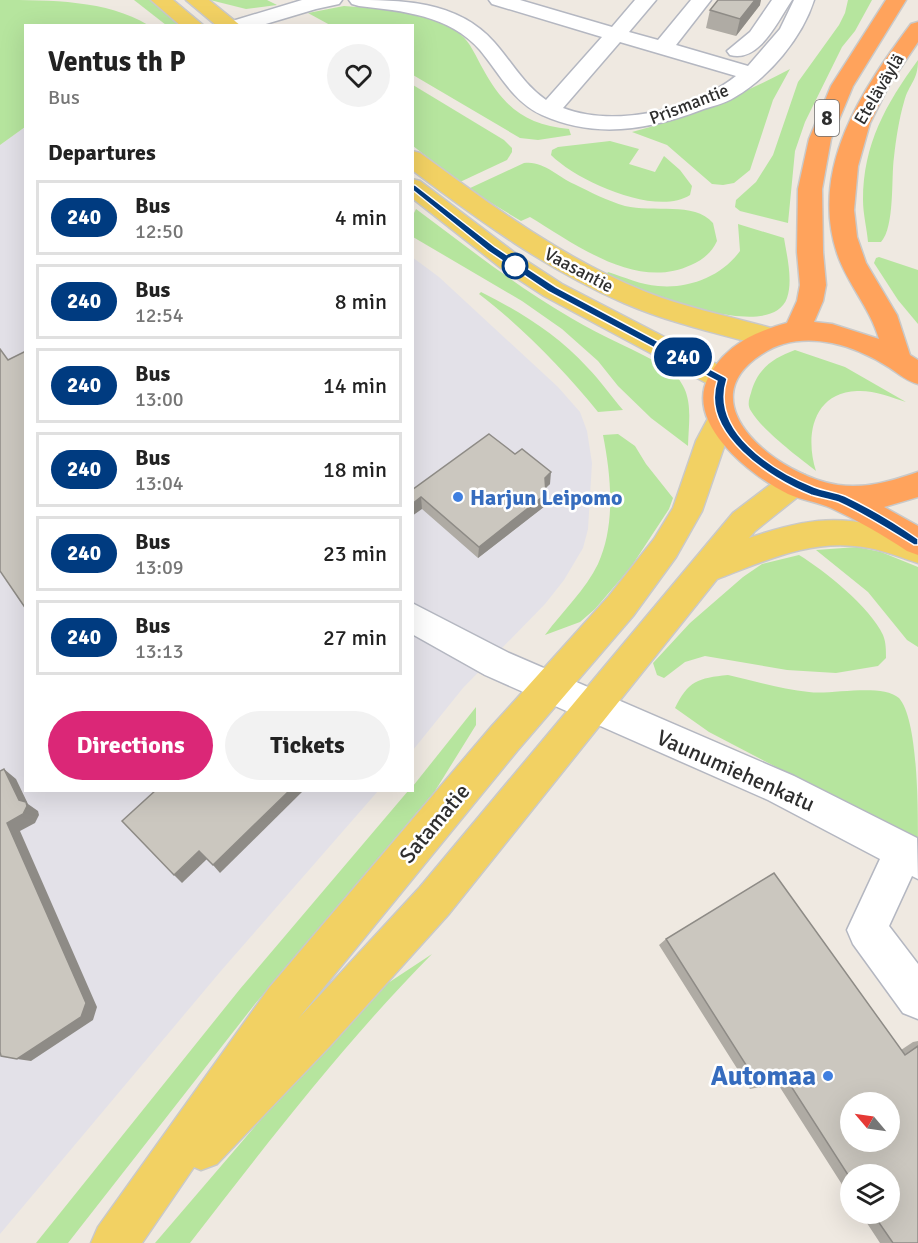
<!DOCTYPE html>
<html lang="en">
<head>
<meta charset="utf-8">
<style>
	:root { --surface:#fff; --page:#f2f2f2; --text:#222; --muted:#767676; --line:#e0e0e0; --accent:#db2777 }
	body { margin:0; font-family:Signika,sans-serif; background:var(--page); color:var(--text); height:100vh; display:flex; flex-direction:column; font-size:22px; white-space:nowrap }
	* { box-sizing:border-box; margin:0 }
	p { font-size:20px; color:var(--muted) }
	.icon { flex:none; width:33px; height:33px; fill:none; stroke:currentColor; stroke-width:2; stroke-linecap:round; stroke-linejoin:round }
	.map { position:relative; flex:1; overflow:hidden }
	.drawer { position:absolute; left:24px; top:24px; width:390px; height:768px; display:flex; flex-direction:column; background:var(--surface); border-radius:0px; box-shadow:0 6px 24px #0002 }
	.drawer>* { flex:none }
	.badge { padding:0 12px; border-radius:20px; font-size:21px; line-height:39px }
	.needle { width:39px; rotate:299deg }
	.controls { position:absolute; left:840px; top:1092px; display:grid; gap:12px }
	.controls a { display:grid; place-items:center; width:60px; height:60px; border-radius:50%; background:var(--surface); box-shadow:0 6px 24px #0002; font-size:30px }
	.map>.badge { position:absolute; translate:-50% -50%; box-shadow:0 0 0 3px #fff }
	h2 { padding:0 24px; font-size:22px; line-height:54px }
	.round { display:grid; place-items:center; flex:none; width:63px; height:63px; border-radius:32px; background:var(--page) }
	.head { display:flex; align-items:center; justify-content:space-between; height:102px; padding:0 24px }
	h1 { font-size:28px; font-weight:700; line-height:45px }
	.action { display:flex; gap:12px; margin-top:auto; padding:12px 24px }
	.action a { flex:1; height:69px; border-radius:36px; background:var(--accent); color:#fff; font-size:24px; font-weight:700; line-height:69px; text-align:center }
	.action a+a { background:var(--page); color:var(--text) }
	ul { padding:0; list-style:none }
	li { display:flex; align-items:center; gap:18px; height:75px; margin:0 12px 9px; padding:0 12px; border:3px solid var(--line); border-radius:0px }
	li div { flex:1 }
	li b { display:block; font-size:22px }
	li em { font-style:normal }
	li .badge { min-width:66px; font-weight:700; text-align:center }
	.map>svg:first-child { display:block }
	.industrial { fill:#e3e1e8 }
	.green { fill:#b6e59e }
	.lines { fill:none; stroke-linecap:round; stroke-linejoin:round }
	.minor-casing { stroke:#b4b7c1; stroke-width:3 }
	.major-casing { stroke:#c9c9c9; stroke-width:3 }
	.highway-casing { stroke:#c9c9c9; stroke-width:3 }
	.minor { fill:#fff; fill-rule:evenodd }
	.major { fill:#f2d163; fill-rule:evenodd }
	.highway { fill:#ffa35c; fill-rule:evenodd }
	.wall { fill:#afaba4 }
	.shaded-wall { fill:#8e8b86 }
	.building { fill:#cbc7bf; stroke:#8e8b86; stroke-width:1.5; fill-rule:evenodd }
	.line { fill:#003b80; stroke:#fff; stroke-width:1.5 }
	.stop-dot { fill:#fff; stroke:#003b80; stroke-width:3 }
	.shop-dot { fill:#3f7fe0; stroke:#fff; stroke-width:2 }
	.labels { text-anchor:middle; stroke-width:5; stroke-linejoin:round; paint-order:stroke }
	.far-street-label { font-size:18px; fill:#2e2e2e; stroke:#fff }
	.shield { fill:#fff; stroke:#6d6d6d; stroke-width:1.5 }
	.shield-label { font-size:21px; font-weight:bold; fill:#2e2e2e }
	.shop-label { font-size:22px; font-weight:bold; fill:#366cbe; stroke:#fff; text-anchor:start }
	.street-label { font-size:22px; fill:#2e2e2e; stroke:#fff }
	.near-shop-label { font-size:27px; font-weight:bold; fill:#366cbe; stroke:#fff; text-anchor:end }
</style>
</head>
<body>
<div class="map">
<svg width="918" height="1243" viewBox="0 0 918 1243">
	<rect width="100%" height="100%" fill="#efe9e1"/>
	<!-- industrial -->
	<g class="industrial">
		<polygon points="25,127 26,790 378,791 220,972 0,1234 0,145"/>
		<polygon points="412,257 439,277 558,387 580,412 587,431 592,463 588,529 583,548 564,580 545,604 463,688 413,750"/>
	</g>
	<!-- green -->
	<g class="green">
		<path d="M0,0C50,0 107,0 148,25L26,26L25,127L0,145Z"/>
		<polygon points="134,0 150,0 183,25 166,25"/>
		<polygon points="210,0 267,0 277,5 246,9"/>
		<polygon points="848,0 872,0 855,31 842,47 805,122 795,151 788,223 740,211 735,207 736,200 756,182 773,155 798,82 839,25 845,13"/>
		<path d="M344,6C375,8 435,13 460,34C471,43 476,57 483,69C503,106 525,125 569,129L571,135L538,140L520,138L413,75L412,26L330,25L308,13Z"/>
		<path d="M918,60C918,81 909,83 904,102C899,119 896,139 894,157C891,178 895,227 881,242H868C867,229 863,214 863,200C863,144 886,104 918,60Z"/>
		<path d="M790,69L773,100L750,170L734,183L723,185L712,184L667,145L632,132C688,117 739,96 790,69Z"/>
		<polygon points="413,85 504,140 512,148 512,152 507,160 460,182 413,146"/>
		<path d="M610,141L639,149L629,164L655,172L664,156L680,170L692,186L690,195C656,217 577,181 551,155L552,150L558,147Z"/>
		<path d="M524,163C543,160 558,177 574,184C590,192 608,201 625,206C653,213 694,201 713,223L717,241C712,252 703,260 691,265C636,291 575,244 530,217L521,221L468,189Z"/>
		<path d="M416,209C467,247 516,286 571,318C602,337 637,350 669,369C695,391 689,414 688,446L651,418L618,386L598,361L562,329L522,301L413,237V215Z"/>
		<path d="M738,224L784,238C787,256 793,281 787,298C770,346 636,288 606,275L608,272C624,277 641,285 658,286C689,289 722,276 740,251Z"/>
		<polygon points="879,257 918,270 918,324 898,300 874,263 876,258"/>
		<path d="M481,292C519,311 558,335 587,367C600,380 611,396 623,410L598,412C565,371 520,325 479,294Z"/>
		<path d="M795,350L845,367L906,402C891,397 873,390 857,391C812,393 805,437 816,471C798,457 762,430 751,411C747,405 749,399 751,393C757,369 773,358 795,350Z"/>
		<path d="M618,434L635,446L646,464L673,498L669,509L631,567L595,609L580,622L545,635C562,612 586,589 598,564C616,524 611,476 603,435Z"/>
		<polygon points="857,547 881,552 918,567 918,647 907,640 868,592 816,550"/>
		<path d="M799,555C824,570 871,608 883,635C886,642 886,650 886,658L878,666L836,673L787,670L705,656L685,662L664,678L657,675L653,663L690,623L743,577L762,564Z"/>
		<path d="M728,675C754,681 782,689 809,692C832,695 881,683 899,698C918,719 918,808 918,841L709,732L675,708C688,681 698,678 728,675Z"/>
		<polygon points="476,707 476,725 435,791 255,1004 68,1243 36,1243 240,989 408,791 412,790 413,786"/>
		<path d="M432,954C343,1044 267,1144 190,1243H155L287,1089L385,985Z"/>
	</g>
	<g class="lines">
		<defs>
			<g id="minor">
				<polygon points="302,0 342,0 339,4 316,9 259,26 226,26 229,22"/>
				<path d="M349,0C401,0 457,0 494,42C512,62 523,84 546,100L602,37L492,4L489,0H520L612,27L635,0H656L629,32L658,40L691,0H711L676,45L748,66L780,29L794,0H814C802,38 769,77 735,97C724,104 712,106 701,110C648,130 595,139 542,115C512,101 500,74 480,50C449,15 403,11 359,6L352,4ZM620,42L736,76C693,110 615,128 563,108Z"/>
				<path d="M772,0H792C778,20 760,63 730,55L727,51L750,32Z"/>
				<polygon points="412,603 509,653 794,776 917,838 918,879 912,876 889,926 918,964 918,1019 903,1013 853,944 847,930 880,859 768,800 485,675 412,634"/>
			</g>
			<g id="major">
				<polygon points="151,0 173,0 204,26 181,26"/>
				<polygon points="186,0 209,0 241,26 217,26"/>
				<path d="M412,151L420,153C491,205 563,259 646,292C689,309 733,317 778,330L781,337L778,344L768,347C720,334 670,323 624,303C547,270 479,220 412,170Z"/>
				<polygon points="412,179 420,181 519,256 562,284 732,372 736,379 732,386 722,389 712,386 544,296 501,268 412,198"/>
				<path d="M723,406L733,409L737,417L726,441L702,511L676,557L633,616L517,751L298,1019L420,887L733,513L783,475L794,471L805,475L809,483L805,491L755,531L749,538C818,514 849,515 918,537V563C902,558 886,551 869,548C814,537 767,560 717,579L448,915L331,1045L217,1164L201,1170L194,1167L142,1243H91L98,1227L269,988L491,727L609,596L654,539L673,508L696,441L713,409Z"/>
			</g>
			<path id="highway" d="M886,0H906L853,86L831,139L822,189L823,252L826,285L823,301L814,322L832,324L879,339C870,307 847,284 837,253C809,168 863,88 911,24L918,22V42L889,85L870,123L858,166L854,210L857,237L866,263L897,315L910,355L918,360V384C907,381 900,375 890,368C873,357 852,347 832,343C807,338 783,340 762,354C684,404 781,477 838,485C866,489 892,481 918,472V497L884,507L918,526V555L907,551C883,535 857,520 831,508C818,502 801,500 788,494C751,476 683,423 709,376C726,345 754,332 787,323L797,301L800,285L797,252L798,189L809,139L831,86Z"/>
		</defs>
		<!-- minor casing -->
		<use href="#minor" class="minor-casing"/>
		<!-- major casing -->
		<use href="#major" class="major-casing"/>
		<!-- highway casing -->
		<use href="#highway" class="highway-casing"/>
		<!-- minor -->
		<use href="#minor" class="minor"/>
		<!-- major -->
		<use href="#major" class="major"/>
		<!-- highway -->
		<use href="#highway" class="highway"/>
	</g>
	<!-- wall -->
	<g class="wall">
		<polygon points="760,5 736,36 706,28 710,10"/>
		<polygon points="550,484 546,488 545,506 478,558 422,509 412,490"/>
		<polygon points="666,939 901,1050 913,1042 918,1041 918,1243 880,1243 861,1214 890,1214 850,1174 850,1197 774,1078 760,1087 750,1089 659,945"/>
	</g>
	<!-- shaded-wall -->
	<g class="shaded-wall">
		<polygon points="755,0 761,0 760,5 736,36 740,19"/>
		<polygon points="551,472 550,484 543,490 545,478"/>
		<polygon points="546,494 545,506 478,558 479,547"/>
		<polygon points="421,497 422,509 412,516 412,504"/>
		<polygon points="4,769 16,779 28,804 38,811 39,815 35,823 20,831 97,1007 93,1020 31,1061 17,1059 7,823"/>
		<polygon points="290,790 304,790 220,873 213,865"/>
		<polygon points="199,851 207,859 182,883 174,875"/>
	</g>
	<!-- building -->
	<g class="building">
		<polygon points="718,0 755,0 740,19 710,10"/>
		<polygon points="0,349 8,360 26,351 26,609 0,571"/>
		<polygon points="489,434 515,454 522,449 551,472 545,478 546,494 479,547 421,497 412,504 412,490"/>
		<polygon points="4,769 19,800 26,802 27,806 23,814 7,823 86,1003 81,1017 17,1059 1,1056 0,1052 0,771"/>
		<polygon points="156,790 290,790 213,865 199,851 174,875 122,821"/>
		<path d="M774,873L905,1055L918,1046V1243H893L873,1214H890V1174H850V1178L782,1072L760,1087L666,939ZM850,1102H890V1142H850Z"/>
	</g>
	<!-- line -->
	<path class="line" d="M410,185H415L495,247L556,287L725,377L727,379C710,431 773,471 814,487C824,491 835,492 845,496C872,509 897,524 918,539V545H914C889,530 865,514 838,502C829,499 820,498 811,495C770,479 700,433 717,381L549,292L488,251L410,188Z"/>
	<!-- markers -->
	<circle class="stop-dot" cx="515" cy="266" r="12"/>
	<g class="shop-dot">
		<circle cx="458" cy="497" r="6"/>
		<circle cx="828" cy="1076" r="6"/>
	</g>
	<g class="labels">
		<!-- far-street labels -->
		<g class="far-street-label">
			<text transform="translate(879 89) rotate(-59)" y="6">Eteläväylä</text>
			<text transform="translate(689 104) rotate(-21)" y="6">Prismantie</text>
			<text transform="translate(579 270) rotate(28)" y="6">Vaasantie</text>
		</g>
		<!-- shield labels -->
		<rect class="shield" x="815" y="100" width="24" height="36" rx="4.5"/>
		<g class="shield-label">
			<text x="827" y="125">8</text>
		</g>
		<!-- shop labels -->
		<g class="shop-label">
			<text x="470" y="505">Harjun Leipomo</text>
		</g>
		<!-- street labels -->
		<g class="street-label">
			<text transform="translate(736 770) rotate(24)" y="8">Vaunumiehenkatu</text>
			<text transform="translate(434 823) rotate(-50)" y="8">Satamatie</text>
		</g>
		<!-- near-shop labels -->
		<g class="near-shop-label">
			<text x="816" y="1085">Automaa</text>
		</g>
	</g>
</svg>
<div class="controls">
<a><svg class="needle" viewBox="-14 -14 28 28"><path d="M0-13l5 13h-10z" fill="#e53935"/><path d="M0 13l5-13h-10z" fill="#767676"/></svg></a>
<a><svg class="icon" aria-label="layers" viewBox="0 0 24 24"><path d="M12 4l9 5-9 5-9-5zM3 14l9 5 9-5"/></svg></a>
</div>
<b class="badge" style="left:683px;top:357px;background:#003b80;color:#fff">240</b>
<section class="drawer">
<div class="head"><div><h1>Ventus th P</h1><p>Bus</p></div><a class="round"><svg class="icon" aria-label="heart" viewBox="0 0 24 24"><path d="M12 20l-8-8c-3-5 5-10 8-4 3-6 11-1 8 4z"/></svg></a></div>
<h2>Departures</h2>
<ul>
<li><span class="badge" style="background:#003b80;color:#fff">240</span><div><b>Bus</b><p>12:50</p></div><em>4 min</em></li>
<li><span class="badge" style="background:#003b80;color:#fff">240</span><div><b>Bus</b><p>12:54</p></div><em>8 min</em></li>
<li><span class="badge" style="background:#003b80;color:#fff">240</span><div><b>Bus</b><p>13:00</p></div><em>14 min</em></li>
<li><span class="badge" style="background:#003b80;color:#fff">240</span><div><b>Bus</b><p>13:04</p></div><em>18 min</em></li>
<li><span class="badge" style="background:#003b80;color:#fff">240</span><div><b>Bus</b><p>13:09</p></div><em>23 min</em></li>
<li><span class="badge" style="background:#003b80;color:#fff">240</span><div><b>Bus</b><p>13:13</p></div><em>27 min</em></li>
</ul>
<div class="action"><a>Directions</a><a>Tickets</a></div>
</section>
</div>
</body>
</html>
